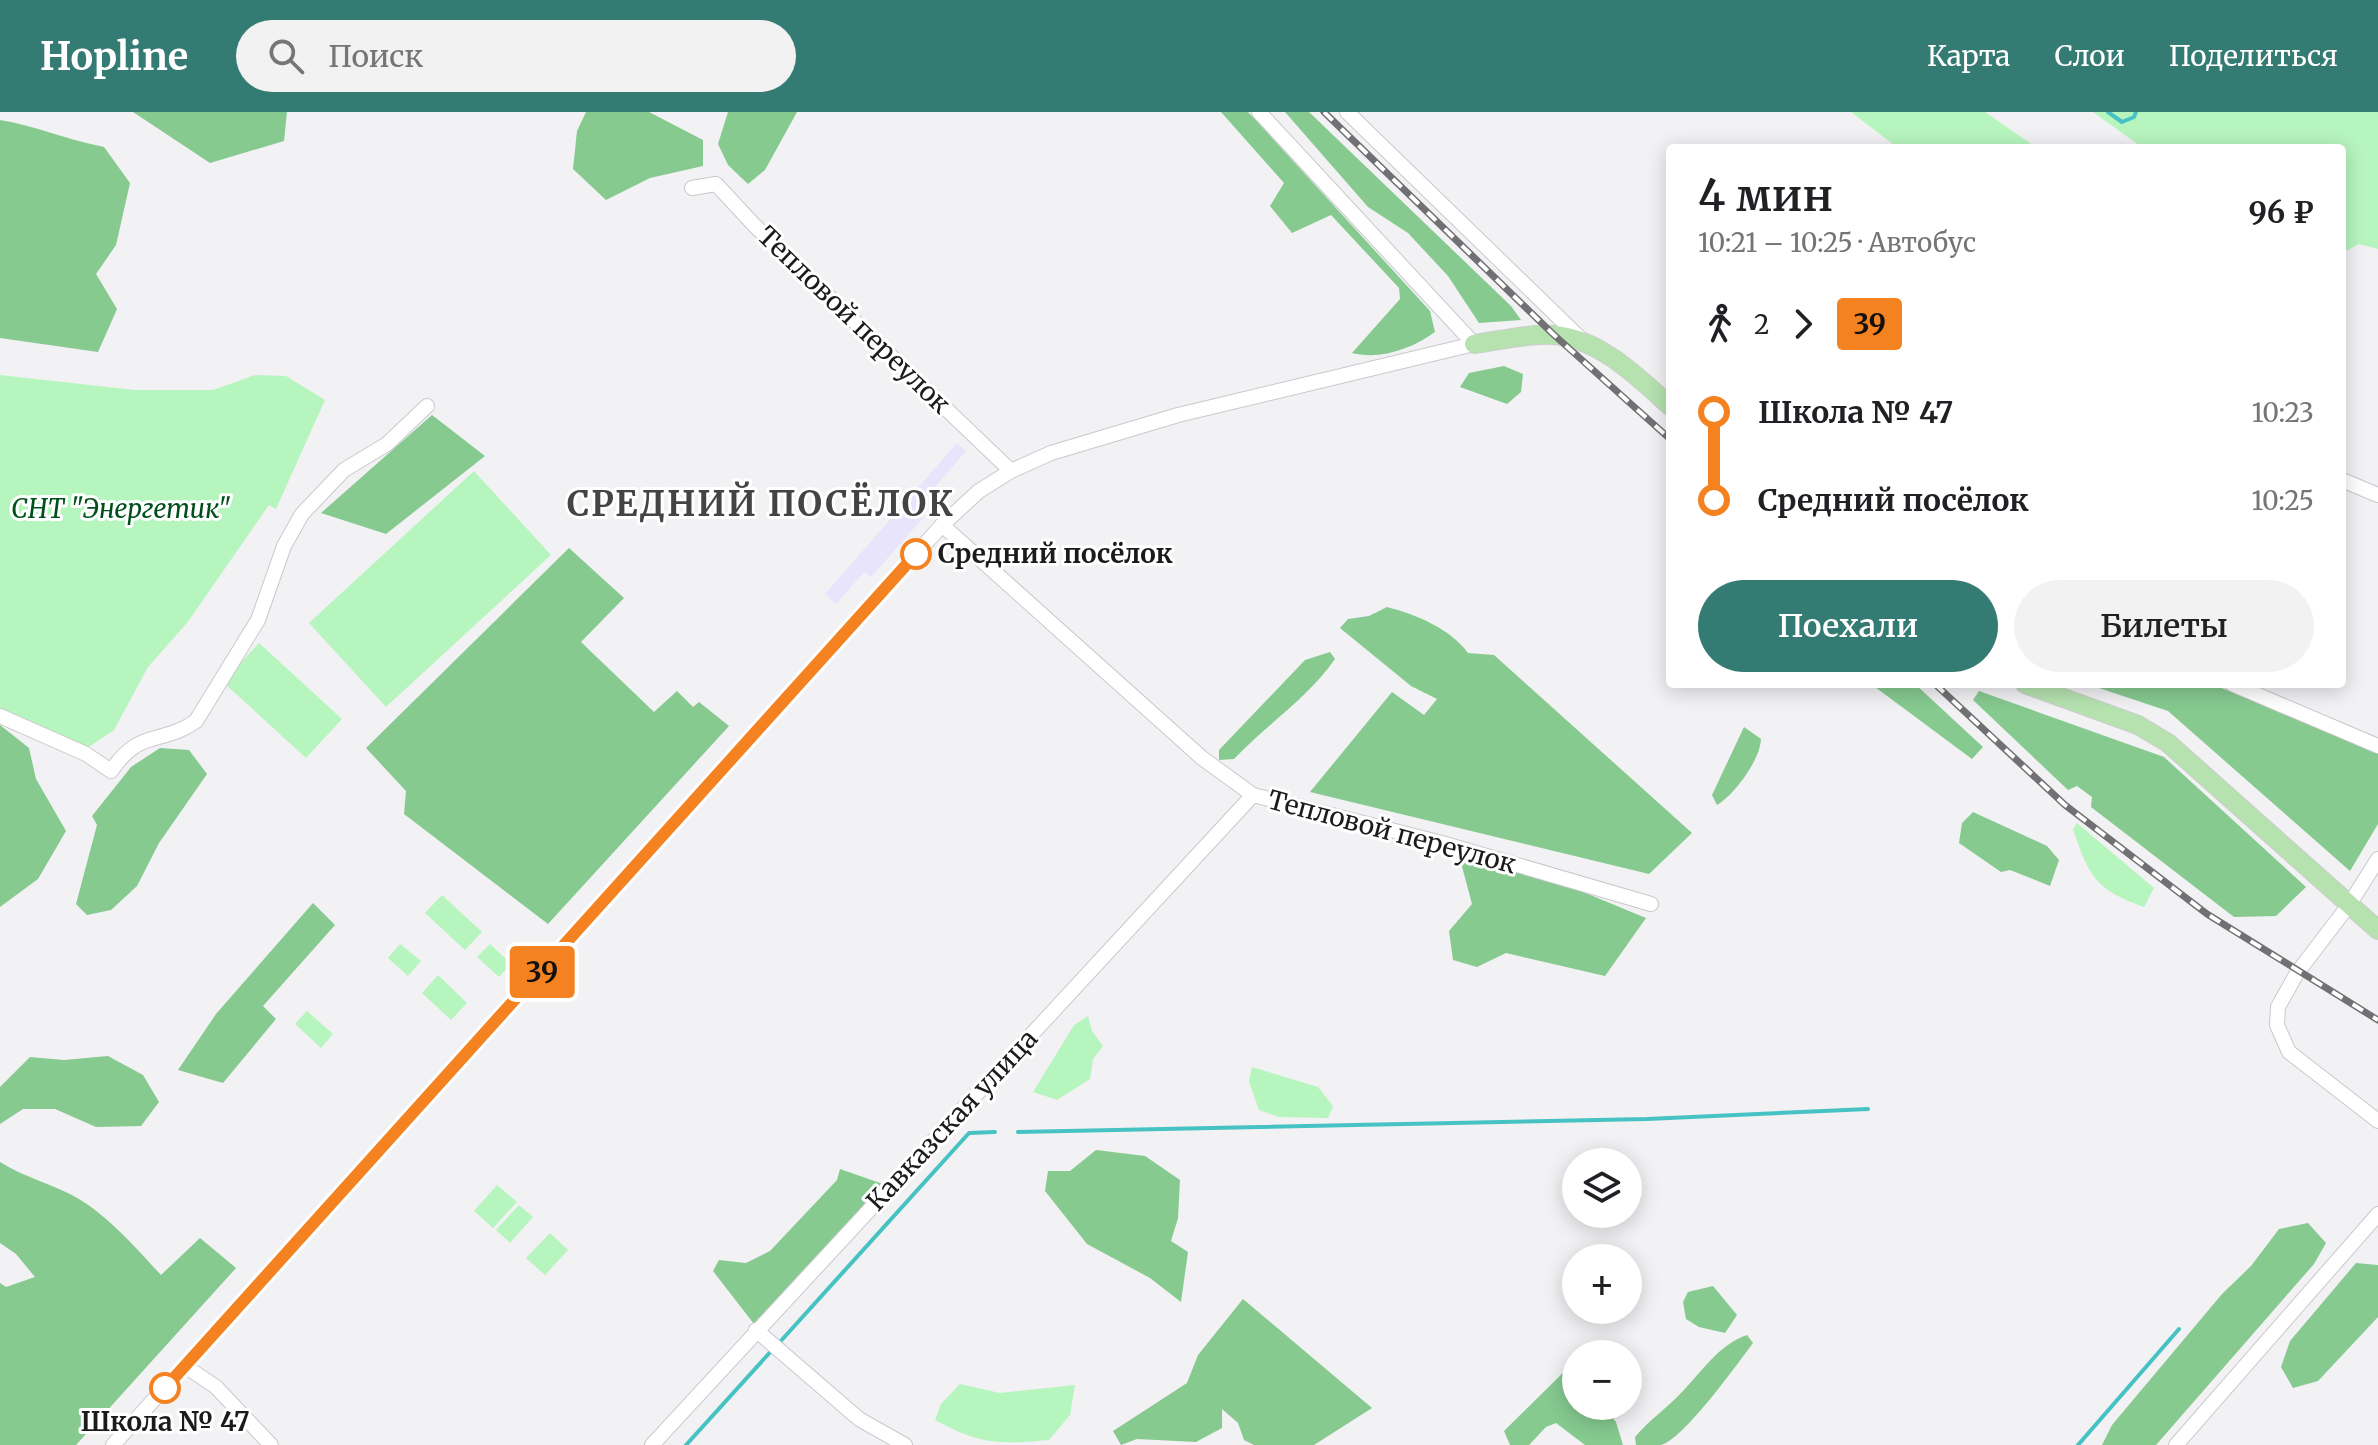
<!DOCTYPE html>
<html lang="ru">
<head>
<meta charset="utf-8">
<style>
	:root { --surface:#fff; --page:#f2f2f2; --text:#202124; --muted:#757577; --accent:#347b73 }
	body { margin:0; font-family:Merriweather,serif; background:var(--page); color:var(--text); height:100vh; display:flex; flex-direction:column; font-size:30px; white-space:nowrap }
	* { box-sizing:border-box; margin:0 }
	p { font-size:26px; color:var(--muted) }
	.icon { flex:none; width:44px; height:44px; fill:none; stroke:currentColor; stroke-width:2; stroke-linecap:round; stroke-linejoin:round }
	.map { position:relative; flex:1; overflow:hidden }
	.sheet { position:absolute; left:1666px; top:32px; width:680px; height:544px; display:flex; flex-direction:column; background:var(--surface); border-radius:8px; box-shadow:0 4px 20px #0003 }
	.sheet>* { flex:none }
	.badge { padding:0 16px; border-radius:6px; font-size:28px; line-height:52px }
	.tools { position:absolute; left:1562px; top:1036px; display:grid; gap:16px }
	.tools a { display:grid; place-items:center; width:80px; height:80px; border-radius:50%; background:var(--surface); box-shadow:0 4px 20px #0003; font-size:40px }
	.map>.badge { position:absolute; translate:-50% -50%; box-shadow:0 0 0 4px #fff }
	.legs { display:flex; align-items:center; gap:12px; height:88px; padding:0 32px; font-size:26px }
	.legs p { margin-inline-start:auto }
	.head { display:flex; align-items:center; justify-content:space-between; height:136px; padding:0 32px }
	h1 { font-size:44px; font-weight:600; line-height:60px }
	.action { display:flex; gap:16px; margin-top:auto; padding:16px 32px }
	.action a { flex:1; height:92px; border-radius:48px; background:var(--accent); color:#fff; font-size:32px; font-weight:600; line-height:92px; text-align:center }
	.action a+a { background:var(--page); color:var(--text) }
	ul { padding:0 32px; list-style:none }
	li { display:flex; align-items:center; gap:28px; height:88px; font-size:30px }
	li i { display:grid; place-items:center; width:12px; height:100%; margin:0 10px; background:currentColor }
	li i::after { content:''; width:20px; height:20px; margin:-10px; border:6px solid; border-radius:50%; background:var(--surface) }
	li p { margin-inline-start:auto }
	li:first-child i { background:linear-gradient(#0000 50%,currentColor 0) }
	li:last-child i { background:linear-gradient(currentColor 50%,#0000 0) }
	header { display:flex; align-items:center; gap:48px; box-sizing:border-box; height:112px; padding:0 40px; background:var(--accent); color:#fff }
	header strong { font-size:38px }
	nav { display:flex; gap:44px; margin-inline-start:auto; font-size:28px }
	.search { width:560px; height:72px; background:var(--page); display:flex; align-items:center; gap:20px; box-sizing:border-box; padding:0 28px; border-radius:44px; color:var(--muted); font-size:30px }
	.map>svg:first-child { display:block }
	.commercial { fill:#e8e4fb }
	.green { fill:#b7f5bf }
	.forest { fill:#86ca90 }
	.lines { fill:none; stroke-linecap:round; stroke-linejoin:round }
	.stream { stroke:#47c2c3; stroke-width:4 }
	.minor-casing { stroke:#cac8cc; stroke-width:16 }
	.major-casing { stroke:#cdcdcd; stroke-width:20 }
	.minor { stroke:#fff; stroke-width:14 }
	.major { stroke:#b6e2b0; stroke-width:18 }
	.rail-casing { stroke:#717072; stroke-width:7 }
	.rail { stroke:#fff; stroke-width:4; stroke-dasharray:12; stroke-linecap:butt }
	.line-1-casing { stroke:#fff; stroke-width:18 }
	.line-1 { stroke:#f58220; stroke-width:12 }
	.stop-1-dot { fill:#fff; stroke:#f58220; stroke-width:4 }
	.labels { text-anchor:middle; stroke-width:6; stroke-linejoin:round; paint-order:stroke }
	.street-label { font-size:26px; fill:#1b1b1c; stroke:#fff }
	.park-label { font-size:26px; font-style:italic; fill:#00501c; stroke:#fff }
	.stop-label { font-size:26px; font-weight:bold; fill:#1b1b1c; stroke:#fff; text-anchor:start }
	.district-label { font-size:34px; font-weight:bold; letter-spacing:2px; fill:#444346; stroke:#fff }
</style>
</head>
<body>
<header>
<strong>Hopline</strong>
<div class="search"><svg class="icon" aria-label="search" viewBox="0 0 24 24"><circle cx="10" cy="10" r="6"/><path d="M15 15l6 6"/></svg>Поиск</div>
<nav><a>Карта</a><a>Слои</a><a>Поделиться</a></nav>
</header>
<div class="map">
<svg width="2378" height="1333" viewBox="0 0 2378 1333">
	<rect width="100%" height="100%" fill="#f2f1f4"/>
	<!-- commercial -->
	<polygon class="commercial" points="957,331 966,339 915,398 923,406 871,465 864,460 836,492 825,482"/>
	<!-- green -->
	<g class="green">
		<polygon points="1851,0 1985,0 2037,36 1898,36"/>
		<polygon points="2093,0 2378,0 2378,137 2359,132 2342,141 2342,36 2143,36"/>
		<polygon points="0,263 135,278 213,278 255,263 286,264 325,288 276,397 269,393 187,511 148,555 114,618 86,637 0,596"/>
		<polygon points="474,359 551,443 386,595 309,511"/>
		<polygon points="259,531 342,607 306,646 223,570"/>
		<path d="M2077,711L2154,776L2144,795C2096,778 2089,765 2073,717Z"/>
		<polygon points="442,783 482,820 465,838 425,801"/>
		<polygon points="400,832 421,849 408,864 388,846"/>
		<polygon points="490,832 511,852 499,865 477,845"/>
		<polygon points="438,863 467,891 451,908 422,881"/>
		<polygon points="307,899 333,922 321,936 295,912"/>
		<polygon points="1088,904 1092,919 1103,934 1093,947 1090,967 1057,988 1033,980 1074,913"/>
		<polygon points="1252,955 1318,975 1333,994 1328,1006 1279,1005 1259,998 1249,970"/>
		<polygon points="497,1073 517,1090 493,1116 474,1099"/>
		<polygon points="519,1093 533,1105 510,1131 496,1118"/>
		<polygon points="550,1121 568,1138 545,1163 526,1146"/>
		<path d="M960,1272L1000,1281L1075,1273L1070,1303L1049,1328C999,1333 979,1332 935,1308L941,1292Z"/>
	</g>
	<!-- forest -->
	<g class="forest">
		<polygon points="133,0 287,0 284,29 210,51"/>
		<polygon points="586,0 649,0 703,28 703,54 650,66 606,88 573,57 577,19"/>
		<polygon points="728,0 797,0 765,58 748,72 728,53 718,32"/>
		<path d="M1221,0H1248L1253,5L1430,199L1435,220C1412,237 1380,248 1352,241L1400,187L1399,176L1331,103L1292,121L1270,94L1284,71Z"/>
		<polygon points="1285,0 1309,0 1511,194 1521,208 1479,211 1448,164 1408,121 1368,95"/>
		<path d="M0,8C36,14 68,28 104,35L130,71L116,133L96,162L117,197L98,240L0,226Z"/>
		<polygon points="1504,254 1523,262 1521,280 1507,292 1460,275 1469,261"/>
		<polygon points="432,303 485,344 386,422 321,401"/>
		<polygon points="569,436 624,486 581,530 654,600 677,579 693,595 699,590 729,614 548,812 404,702 406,679 366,636"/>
		<path d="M1387,495C1415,502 1451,517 1468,541L1494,543L1692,721L1649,762L1310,680L1392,580L1424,603L1437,587L1411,574L1340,516L1348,507L1369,504Z"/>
		<path d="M1330,540L1335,547C1307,587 1267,612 1234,647L1219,648V638L1305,548Z"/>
		<polygon points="1871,572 1915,572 1983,635 1972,647"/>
		<polygon points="2087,572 2212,572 2378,640 2378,712 2350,759 2168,599"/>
		<polygon points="1979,579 2164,645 2306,775 2276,804 2234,805 2091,695 2092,685 2077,674 2068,678 1973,588"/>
		<polygon points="0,613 29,636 36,667 66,719 38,767 0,795"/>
		<path d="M1744,615L1761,627C1760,648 1735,682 1717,693L1712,683Z"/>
		<polygon points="160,636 189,638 207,662 159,731 137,774 111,798 87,803 76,792 97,713 92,704 131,655"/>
		<polygon points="1973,700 2047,734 2059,748 2050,774 2010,758 2001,760 1959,731 1962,711"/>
		<polygon points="1460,747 1559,770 1646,806 1605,864 1506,841 1477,855 1453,848 1449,819 1472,792"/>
		<polygon points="313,791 335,813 263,894 276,907 223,971 178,958 216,902"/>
		<polygon points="108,944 143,963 159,990 141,1014 96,1015 55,997 23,997 0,1012 0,975 30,945 64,948"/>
		<polygon points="1096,1038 1145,1044 1180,1068 1178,1106 1171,1129 1188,1140 1181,1190 1150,1166 1087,1132 1045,1079 1048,1059 1070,1059"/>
		<path d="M0,1050C25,1066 54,1072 79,1087C109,1105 137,1137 161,1163L200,1126L236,1156L76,1333H0V1171L6,1175L35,1165L16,1142L0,1131Z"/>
		<polygon points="840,1057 883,1072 796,1173 754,1212 713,1159 719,1148 746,1151 770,1139 837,1068"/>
		<polygon points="2308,1111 2326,1131 2314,1152 2156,1333 2102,1333 2112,1313 2222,1182 2251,1154 2279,1117"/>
		<polygon points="2356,1151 2378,1153 2378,1205 2318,1269 2293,1276 2281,1255 2290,1229"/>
		<polygon points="1713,1174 1737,1203 1725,1221 1699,1215 1686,1207 1683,1190 1688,1180"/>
		<polygon points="1243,1187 1372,1296 1314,1333 1254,1333 1244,1328 1238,1311 1222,1297 1222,1316 1196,1330 1137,1327 1121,1333 1113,1319 1187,1271 1198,1243"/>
		<path d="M1747,1223L1753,1231C1738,1251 1683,1328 1661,1333C1654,1333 1644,1333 1636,1333L1635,1325C1649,1308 1666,1297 1681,1281C1702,1260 1719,1232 1747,1223Z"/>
		<polygon points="1576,1248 1576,1294 1603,1294 1616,1310 1623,1333 1585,1333 1556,1311 1546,1315 1529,1333 1510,1333 1504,1319"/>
	</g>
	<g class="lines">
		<!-- stream -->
		<g class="stream">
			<polyline points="2108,0 2122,10 2134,5 2136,0"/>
			<polyline points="1018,1020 1647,1007 1868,997"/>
			<polyline points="779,1231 969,1021 995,1020"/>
			<polyline points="686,1333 773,1237"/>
			<polyline points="2078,1333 2179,1217"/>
		</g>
		<defs>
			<g id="minor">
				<polyline points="1347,0 1584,230"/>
				<polyline points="692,76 716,72 755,114 1011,359"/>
				<polyline points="2342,368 2378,383"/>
				<polyline points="942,413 1202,646 1253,683 1442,731 1651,792"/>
				<polyline points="2232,572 2378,634"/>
				<path d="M0,604L86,642L111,659C141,615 161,634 196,609L258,508L284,434L302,402L344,358L387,332L427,294"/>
				<polyline points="2378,747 2349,793 2297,861 2278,895 2277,913 2289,940 2378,1009"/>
				<polyline points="756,1218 859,1307 905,1333"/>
				<polyline points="185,1254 216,1275 271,1333"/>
				<polyline points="113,1333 942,413 979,379 1011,359 1051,341 1178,303 1474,232 1259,0"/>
				<polyline points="652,1333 1253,683"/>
				<polyline points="2176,1333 2378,1102"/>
			</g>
			<g id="major">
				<path d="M1474,232C1499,229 1529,221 1554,223C1600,227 1638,265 1670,294"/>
				<polyline points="2025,572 2138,613 2168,631 2378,818"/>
			</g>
		</defs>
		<!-- minor casing -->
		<use href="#minor" class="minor-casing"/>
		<!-- major casing -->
		<use href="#major" class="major-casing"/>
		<!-- minor -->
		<use href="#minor" class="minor"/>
		<!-- major -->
		<use href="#major" class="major"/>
		<defs>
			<g id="rail">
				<polyline points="1324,0 1553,222 1670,327"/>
				<polyline points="1935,572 2065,693 2207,802 2378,908"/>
			</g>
		</defs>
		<!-- rail casing -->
		<use href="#rail" class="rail-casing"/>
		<!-- rail -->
		<use href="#rail" class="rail"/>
	</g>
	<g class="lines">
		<defs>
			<polyline id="line-1" points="165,1276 916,442"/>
		</defs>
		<!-- line-1 casing -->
		<use href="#line-1" class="line-1-casing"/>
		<!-- line-1 -->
		<use href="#line-1" class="line-1"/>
	</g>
	<!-- markers -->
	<g class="stop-1-dot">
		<circle cx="916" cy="442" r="14"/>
		<circle cx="165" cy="1276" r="14"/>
	</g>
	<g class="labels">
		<!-- street labels -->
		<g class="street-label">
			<text transform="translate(854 208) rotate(44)" y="9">Тепловой переулок</text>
			<text transform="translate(1392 720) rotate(15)" y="9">Тепловой переулок</text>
			<text transform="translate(952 1008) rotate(-47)" y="9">Кавказская улица</text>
		</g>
		<!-- park labels -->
		<g class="park-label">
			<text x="121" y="406">СНТ "Энергетик"</text>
		</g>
		<!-- stop labels -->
		<g class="stop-label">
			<text x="938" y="451">Средний посёлок</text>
			<text x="165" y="1319" text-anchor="middle">Школа № 47</text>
		</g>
		<!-- district labels -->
		<g class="district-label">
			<text x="761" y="404">СРЕДНИЙ ПОСЁЛОК</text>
		</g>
	</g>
</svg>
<div class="tools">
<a><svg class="icon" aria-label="layers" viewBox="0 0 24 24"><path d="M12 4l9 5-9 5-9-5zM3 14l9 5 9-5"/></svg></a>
<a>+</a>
<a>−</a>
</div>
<b class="badge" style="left:542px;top:860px;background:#f58220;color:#111">39</b>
<section class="sheet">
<div class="head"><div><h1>4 мин</h1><p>10:21 – 10:25 · Автобус</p></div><b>96 ₽</b></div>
<div class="legs"><svg class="icon" aria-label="walk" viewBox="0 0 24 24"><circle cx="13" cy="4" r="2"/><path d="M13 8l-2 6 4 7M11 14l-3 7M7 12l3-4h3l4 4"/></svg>2<svg class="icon" aria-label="forward" viewBox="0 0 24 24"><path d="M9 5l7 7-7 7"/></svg><b class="badge" style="background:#f58220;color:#111">39</b></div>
<ul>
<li><i style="color:#f58220"></i><b>Школа № 47</b><p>10:23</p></li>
<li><i style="color:#f58220"></i><b>Средний посёлок</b><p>10:25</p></li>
</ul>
<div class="action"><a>Поехали</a><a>Билеты</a></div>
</section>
</div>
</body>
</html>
